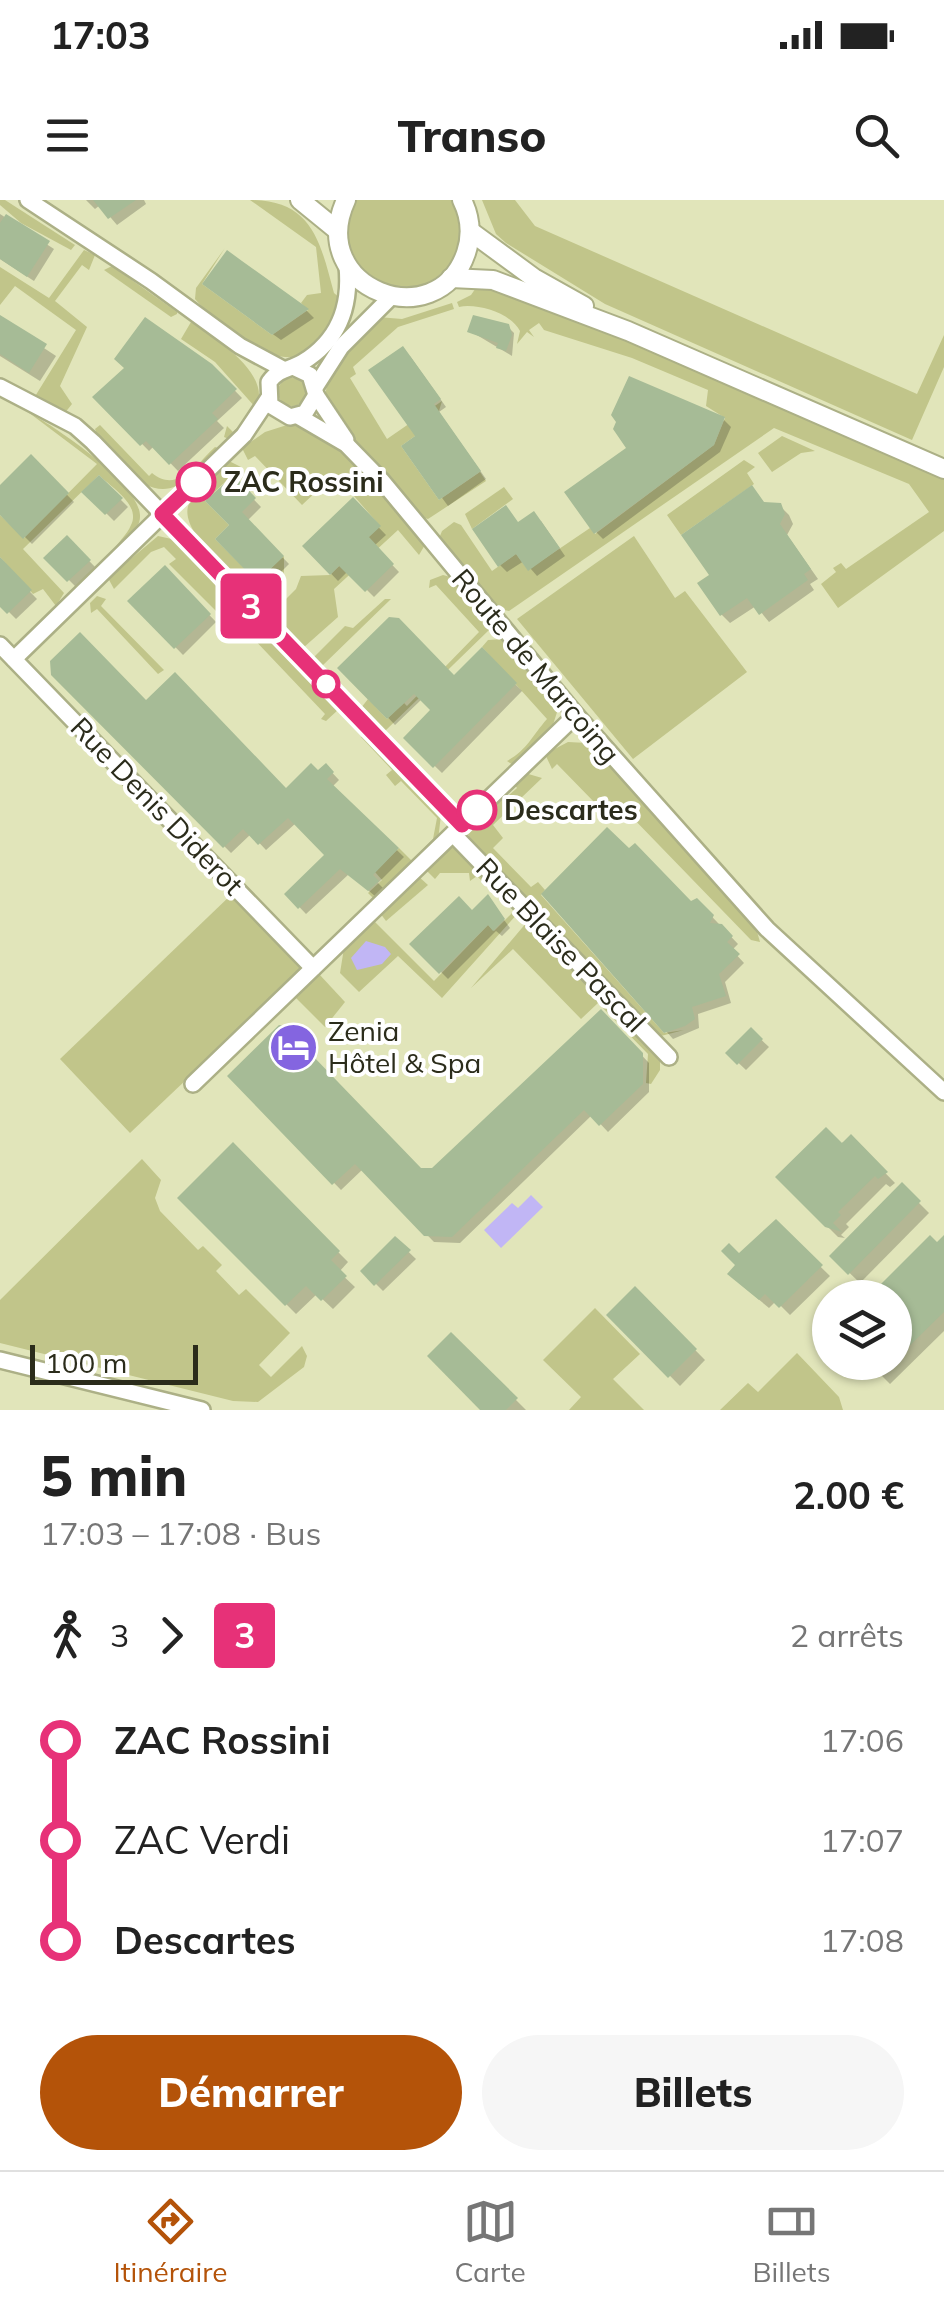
<!DOCTYPE html>
<html lang="fr">
<head>
<meta charset="utf-8">
<style>
	:root { --surface:#fff; --page:#f6f6f6; --text:#222; --muted:#767676; --line:#e0e0e0; --accent:#b45309 }
	body { margin:0; font-family:Mulish,sans-serif; background:var(--page); color:var(--text); height:100vh; display:flex; flex-direction:column; font-size:38px; white-space:nowrap }
	* { box-sizing:border-box; margin:0 }
	p { font-size:32px; color:var(--muted) }
	.icon { flex:none; width:55px; height:55px; fill:none; stroke:currentColor; stroke-width:2; stroke-linecap:round; stroke-linejoin:round }
	.map { position:relative; height:1210px; overflow:hidden }
	.panel { display:flex; flex-direction:column; background:var(--surface); flex:1 }
	.panel>* { flex:none }
	.badge { padding:0 20px; border-radius:8px; font-size:35px; line-height:65px }
	.controls { position:absolute; left:812px; top:1080px; display:grid; gap:20px }
	.controls a { display:grid; place-items:center; width:100px; height:100px; border-radius:50%; background:var(--surface); box-shadow:0 2px 8px #0004; font-size:50px }
	.scale { position:absolute; left:30px; bottom:25px; width:168px; box-sizing:border-box; padding-left:10px; border:5px solid #2b2c1b; border-top:0; font-size:28px; line-height:35px; white-space:nowrap; color:#2b2c1b; -webkit-text-stroke:8px #fff; paint-order:stroke }
	.map>.badge { position:absolute; translate:-50% -50%; box-shadow:0 0 0 5px #fff }
	.legs { display:flex; align-items:center; gap:15px; height:110px; padding:0 40px; font-size:32px }
	.legs p { margin-inline-start:auto }
	.head { display:flex; align-items:center; justify-content:space-between; height:170px; padding:0 40px }
	h1 { font-size:55px; font-weight:800; line-height:75px }
	.button { display:flex; gap:20px; margin-top:auto; padding:20px 40px }
	.button a { flex:1; height:115px; border-radius:60px; background:var(--accent); color:#fff; font-size:40px; font-weight:800; line-height:115px; text-align:center }
	.button a+a { background:var(--page); color:var(--text) }
	ul { padding:0 40px; list-style:none }
	li { display:flex; align-items:center; gap:35px; height:100px; font-size:38px }
	li i { display:grid; place-items:center; width:15px; height:100%; margin:0 12px; background:currentColor }
	li i::after { content:''; width:25px; height:25px; margin:-12px; border:8px solid; border-radius:50%; background:var(--surface) }
	li p { margin-inline-start:auto }
	li:first-child i { background:linear-gradient(#0000 50%,currentColor 0) }
	li:last-child i { background:linear-gradient(currentColor 50%,#0000 0) }
	.status { display:flex; justify-content:space-between; align-items:center; height:70px; padding:0 50px; background:var(--surface); direction:ltr }
	.status svg { height:28px; fill:currentColor }
	header { display:flex; justify-content:space-between; align-items:center; height:130px; padding:0 40px; background:var(--surface); font-size:45px; font-weight:800 }
	.menu { display:flex; justify-content:space-around; align-items:center; height:140px; border-top:2px solid var(--line); background:var(--surface); font-size:28px; color:var(--muted) }
	.menu a { display:grid; justify-items:center; gap:5px }
	.menu .selected { color:var(--accent) }
	.map>svg:first-child { display:block }
	.green { fill:#c1c58a }
	.water { fill:#c1b6f5 }
	.shadow { fill:#0003 }
	.building { fill:#a6bb96 }
	.lines { fill:none; stroke-linecap:round; stroke-linejoin:round }
	.minor-casing { stroke:#acb086; stroke-width:20 }
	.major-casing { stroke:#acb086; stroke-width:22 }
	.minor { stroke:#fff; stroke-width:15 }
	.major { stroke:#fff; stroke-width:18 }
	.line-1-casing { stroke:#fff; stroke-width:22 }
	.line-1 { stroke:#e73178; stroke-width:15 }
	.stop-1-dot { fill:#fff; stroke:#e73178; stroke-width:5 }
	.labels { text-anchor:middle; stroke-width:8; stroke-linejoin:round; paint-order:stroke }
	.stop-label { font-size:28px; font-weight:bold; fill:#2b2c1b; stroke:#fff; text-anchor:start }
	.street-label { font-size:28px; fill:#2b2c1b; stroke:#fff }
	.poi-label { font-size:28px; fill:#2b2c1b; stroke:#fff; text-anchor:start }
</style>
</head>
<body>
<div class="status"><b>17:03</b><svg viewBox="0 0 49 12"><path d="M0 12V9h3v3zM5 12V6h3v6zM10 12V3h3v9zM15 12V0h3v12zM26 1h20v11H26zM47 4h2v5h-2z"/></svg></div>
<header><svg class="icon" aria-label="menu" viewBox="0 0 24 24"><path d="M4 6h16M4 12h16M4 18h16"/></svg>Transo<svg class="icon" aria-label="search" viewBox="0 0 24 24"><circle cx="10" cy="10" r="6"/><path d="M15 15l6 6"/></svg></header>
<div class="map">
<svg width="944" height="1210" viewBox="0 0 944 1210">
	<rect width="100%" height="100%" fill="#e1e5ba"/>
	<!-- green -->
	<g class="green">
		<polygon points="0,0 5,0 75,45 71,50 21,23 0,5"/>
		<path d="M250,0C312,0 320,41 334,93L341,99C320,161 291,175 237,134C223,123 206,113 195,99L196,88L225,48L202,84L272,135L308,110L301,103L307,95L321,93L316,47Z"/>
		<path d="M355,0H453C461,14 465,37 457,52C417,128 317,73 355,0Z"/>
		<polygon points="482,0 515,0 535,26 917,194 944,135 944,167 912,240 605,104 506,43 496,34"/>
		<polygon points="84,50 95,55 89,70 82,65 55,101 87,127 60,186 72,204 64,214 34,198 76,130 15,86 0,105 0,67 49,98"/>
		<polygon points="112,66 177,112 177,114 171,117 104,70"/>
		<path d="M480,82L612,134L944,277V331L838,408L821,384L836,372L833,368L841,363L846,369L929,312L909,284L774,228L509,411L494,408L438,341L442,331L454,322L461,325L492,371L516,354L528,370L590,328L595,334L714,245L725,218L706,206L708,190L632,158L544,130L539,123L529,130L534,137L527,132L517,144L520,131C511,113 477,103 459,107L457,102L471,95Z"/>
		<path d="M452,103L454,109L398,127L353,167L356,174L350,178L387,239L442,201L436,221L401,246L439,300L480,272L486,281L428,319L418,316C397,291 324,222 326,191C328,163 359,138 378,117L402,119Z"/>
		<path d="M191,122C215,139 273,173 256,209C251,220 238,231 231,240L224,237L227,226L233,232L256,208L215,162L181,139Z"/>
		<circle cx="292" cy="192" r="14"/>
		<path d="M28,212C54,226 138,282 140,315C141,330 123,344 113,351C117,343 127,335 131,325C141,305 112,288 99,275L23,349L64,393L56,406L43,389L33,394L0,357V315L24,338L97,264Z"/>
		<path d="M100,225L149,276L152,273C177,294 197,264 215,247L218,248C186,286 163,308 124,267C113,256 100,245 95,229Z"/>
		<path d="M287,225C347,229 391,301 426,343L419,355L398,330L334,389L338,417L303,448L271,414L296,389L301,376L330,375L380,326L335,274L302,305L255,256L248,260L242,248L265,232Z"/>
		<polygon points="782,236 815,251 801,253 772,272 758,253"/>
		<polygon points="744,260 755,267 747,273 754,284 681,335 667,315"/>
		<path d="M229,261L241,267L205,301L229,325L215,339L257,381L284,356V377L260,402C242,384 173,329 190,302C199,287 217,274 229,261Z"/>
		<polygon points="504,287 513,299 472,329 465,314"/>
		<polygon points="158,336 176,340 339,509 326,521 321,519 325,514 229,413 220,415 169,364 176,359 164,347 151,352 114,389 108,378"/>
		<polygon points="634,336 675,398 685,391 747,472 633,559 517,419"/>
		<polygon points="443,375 454,378 489,419 489,430 384,532 361,508 368,499 387,519 404,503 407,506 479,432 436,385 429,388 430,380"/>
		<polygon points="97,396 106,399 101,406 164,470 158,474 97,409 91,413 90,403"/>
		<polygon points="385,399 391,399 321,467 313,458 345,426 353,428"/>
		<path d="M504,439L559,506L551,531L513,565L507,561C527,550 532,536 547,519L482,447L488,440Z"/>
		<polygon points="364,535 441,615 438,640 425,653 421,651 433,639 437,618 401,581 395,586 386,575 392,570 361,537"/>
		<polygon points="568,542 587,543 599,551 756,728 760,742 751,740 628,613 622,612 622,605 596,604 557,564 552,569 545,554"/>
		<polygon points="525,573 542,578 493,625 503,638 493,648 531,687 538,682 545,690 541,695 664,833 684,830 657,837 471,643 468,634 503,594 507,597 517,588 514,584"/>
		<polygon points="456,647 512,701 506,706 477,676 470,681 469,673 440,673 435,679 426,670 447,649"/>
		<polygon points="399,648 413,662 376,701 368,693 382,680 375,672"/>
		<polygon points="418,676 428,685 386,721 380,713"/>
		<polygon points="233,693 304,768 130,933 60,859"/>
		<polygon points="518,707 518,713 442,798 398,756 359,792 340,773 344,748 373,720 434,781 488,725 494,731"/>
		<polygon points="527,722 534,724 660,855 660,870 651,884 646,883 648,854 598,803 581,819 513,749 471,788"/>
		<polygon points="319,774 345,802 325,827 294,796"/>
		<polygon points="142,959 161,980 155,998 160,1011 198,1050 203,1046 222,1065 216,1071 239,1095 246,1089 290,1133 259,1165 271,1177 302,1146 307,1156 304,1167 258,1202 233,1201 0,1143 0,1100"/>
		<polygon points="595,1108 640,1154 613,1179 644,1210 569,1210 581,1197 543,1160"/>
		<polygon points="797,1153 839,1197 843,1210 720,1210 748,1183 758,1192"/>
	</g>
	<!-- water -->
	<g class="water">
		<polygon points="366,741 385,747 391,754 382,764 357,770 351,758"/>
		<polygon points="531,995 543,1007 501,1048 484,1030 512,1003 518,1008"/>
	</g>
	<!-- shadow -->
	<g class="shadow">
		<polygon points="86,0 144,0 146,4 117,25 100,5 95,9"/>
		<polygon points="0,14 54,49 34,81 0,59"/>
		<polygon points="228,53 307,111 314,118 281,140 212,90"/>
		<polygon points="0,119 56,156 40,181 0,156"/>
		<polygon points="508,127 514,133 512,156 470,131"/>
		<polygon points="410,156 446,207 439,212 486,279 448,306 404,246 418,236"/>
		<polygon points="211,166 242,198 217,221 224,228 178,271 154,246 149,251 96,197"/>
		<polygon points="724,220 731,227 720,252 603,339 596,332"/>
		<polygon points="31,258 74,302 32,344 0,312 0,288"/>
		<polygon points="99,278 128,307 114,321 85,292"/>
		<polygon points="233,278 261,307 247,321 289,364 266,387 218,339 232,325"/>
		<polygon points="752,288 766,305 780,306 789,315 793,324 787,335 818,379 810,384 814,390 769,422 756,406 730,423 722,415 712,376"/>
		<polygon points="353,301 386,335 374,346 399,372 374,397 348,371 338,381 305,346"/>
		<polygon points="541,321 565,356 537,376 524,361 507,372 500,365 519,324"/>
		<polygon points="67,338 96,368 76,387 47,358"/>
		<polygon points="0,361 37,399 16,419 0,403"/>
		<polygon points="165,368 216,422 183,455 131,401"/>
		<polygon points="482,451 522,491 442,573 406,538 434,510 422,499 395,525 341,468 454,478"/>
		<polygon points="53,473 146,503 286,591 326,566 339,580 332,587 404,657 378,683 384,689 376,697 349,674 306,714 287,694 328,655 296,623 266,650 251,634 231,653"/>
		<polygon points="488,698 510,728 502,736 496,731 448,779 413,744 472,713"/>
		<polygon points="697,701 738,744 732,750 744,763 725,782 731,803 698,814 699,828 673,839 666,831 691,704"/>
		<polygon points="601,812 649,863 649,892 608,932 592,915 460,1043 434,1042 363,969 341,990 230,876 420,971 432,971"/>
		<polygon points="751,830 769,847 746,870 728,853"/>
		<polygon points="851,938 895,983 890,987 886,984 846,1024 849,1027 841,1035 845,1038 838,1037 778,977"/>
		<polygon points="233,946 348,1062 339,1072 355,1087 333,1109 317,1094 296,1114 181,998"/>
		<polygon points="902,986 929,1013 860,1083 832,1056"/>
		<polygon points="776,1023 830,1076 790,1115 776,1101 769,1108 739,1083 739,1056"/>
		<polygon points="944,1039 944,1131 890,1184 868,1162 895,1162 895,1098"/>
		<polygon points="396,1040 416,1059 383,1091 363,1071"/>
		<polygon points="635,1089 705,1160 680,1186 610,1115"/>
		<polygon points="451,1135 526,1210 484,1210"/>
	</g>
	<!-- building -->
	<g class="building">
		<polygon points="93,0 136,0 108,19"/>
		<polygon points="6,14 50,41 27,77 0,59 0,23"/>
		<polygon points="227,50 242,61 309,109 272,135 202,84"/>
		<polygon points="0,115 47,144 29,173 0,154"/>
		<polygon points="473,115 509,124 512,135 506,151 496,148 498,143 467,132"/>
		<polygon points="145,117 212,164 237,189 212,213 218,219 169,265 146,241 140,246 92,197 124,168 114,159"/>
		<polygon points="403,146 441,199 434,204 481,271 439,300 401,246 415,236 368,170"/>
		<polygon points="629,176 725,217 714,245 594,334 564,292 626,248 613,229 616,222 611,215"/>
		<polygon points="31,254 69,293 23,339 0,315 0,285"/>
		<polygon points="99,275 123,298 105,315 81,292"/>
		<polygon points="234,275 256,298 242,312 284,356 257,382 215,339 229,325 205,301"/>
		<polygon points="752,285 764,302 781,303 785,314 780,324 811,369 804,374 808,380 759,415 747,398 720,416 697,383 709,375 681,335"/>
		<polygon points="353,297 381,326 369,337 394,364 365,392 339,366 330,375 302,346"/>
		<polygon points="506,305 518,322 534,311 560,348 528,371 516,354 498,367 472,329"/>
		<polygon points="67,335 91,360 67,382 43,358"/>
		<polygon points="0,357 32,390 7,414 0,407"/>
		<polygon points="165,365 211,414 174,449 127,401"/>
		<polygon points="389,417 399,418 454,475 482,447 517,483 433,568 403,538 430,510 414,494 387,519 337,468"/>
		<polygon points="80,432 146,500 175,472 286,588 311,563 318,570 326,563 334,572 327,579 399,648 373,675 379,681 368,691 340,669 298,709 284,694 324,655 288,618 258,645 243,629 223,648 51,475 50,461"/>
		<polygon points="607,627 629,648 635,643 691,701 697,698 714,715 710,723 722,724 733,736 727,742 740,754 719,774 726,796 692,807 695,819 685,826 664,833 541,694"/>
		<polygon points="488,694 505,719 493,731 488,725 439,774 409,744 459,696 472,710"/>
		<polygon points="601,809 643,853 643,884 599,926 584,910 452,1037 424,1036 355,964 332,985 227,876 279,825 284,826 421,968 432,968"/>
		<polygon points="751,827 763,839 737,865 725,853"/>
		<polygon points="826,927 842,943 851,934 888,972 878,979 875,976 838,1012 841,1015 833,1023 842,1032 825,1027 775,977"/>
		<polygon points="233,942 340,1051 331,1060 347,1076 321,1101 306,1086 285,1106 177,998"/>
		<polygon points="902,982 921,1001 848,1075 829,1056"/>
		<polygon points="776,1019 823,1065 779,1108 765,1094 759,1100 727,1074 735,1065 721,1051 729,1043 739,1053"/>
		<polygon points="930,1035 937,1042 944,1035 944,1112 895,1160 895,1098 867,1098"/>
		<polygon points="395,1036 411,1050 374,1086 360,1071"/>
		<polygon points="635,1086 697,1149 668,1178 606,1115"/>
		<polygon points="451,1132 518,1198 506,1210 480,1210 427,1156"/>
	</g>
	<g class="lines">
		<defs>
			<g id="minor">
				<polyline points="28,0 151,81 240,146 283,169"/>
				<path d="M293,167L310,175L316,195L305,213L290,217L270,205L269,182C279,168 290,170 303,162C339,140 351,107 347,66"/>
				<polyline points="316,186 341,147 392,96"/>
				<polyline points="0,187 75,226 93,242 462,625"/>
				<polyline points="316,195 346,240"/>
				<polyline points="298,216 346,244 382,281 576,515 767,729 944,892"/>
				<polyline points="0,445 313,768"/>
				<polyline points="14,459 244,235 268,199"/>
				<polyline points="453,634 669,857"/>
				<polyline points="193,884 576,515"/>
				<polyline points="0,1160 202,1210"/>
			</g>
			<g id="major">
				<polyline points="300,0 338,31"/>
				<path d="M346,0C305,89 437,138 466,53C472,35 470,16 462,0"/>
				<polyline points="470,31 534,78 584,106"/>
				<polyline points="451,78 493,80 628,131 944,269"/>
			</g>
		</defs>
		<!-- minor casing -->
		<use href="#minor" class="minor-casing"/>
		<!-- major casing -->
		<use href="#major" class="major-casing"/>
		<!-- minor -->
		<use href="#minor" class="minor"/>
		<!-- major -->
		<use href="#major" class="major"/>
	</g>
	<g class="lines">
		<defs>
			<polyline id="line-1" points="196,282 162,314 462,625 477,610"/>
		</defs>
		<!-- line-1 casing -->
		<use href="#line-1" class="line-1-casing"/>
		<!-- line-1 -->
		<use href="#line-1" class="line-1"/>
	</g>
	<!-- icons -->
	<defs>
		<symbol id="hotel-disc" viewBox="-11 -11 22 22"><circle r="9.5" fill="#8465e0" stroke="#fff"/><path d="M-6-4.5h1.5V1H6V5H4.5V3h-9V5H-6ZM-4 0a1.8 1.8 0 1 1 3.6 0ZM.5 0V-2.5h3Q6-2.5 6 0Z" fill="#fff"/></symbol>
	</defs>
	<g fill-rule="evenodd">
		<use href="#hotel-disc" x="266" y="820" width="55" height="55"/>
	</g>
	<!-- markers -->
	<g class="stop-1-dot">
		<circle cx="196" cy="282" r="18"/>
		<circle cx="326" cy="484" r="12"/>
		<circle cx="477" cy="610" r="18"/>
	</g>
	<g class="labels">
		<!-- stop labels -->
		<g class="stop-label">
			<text x="224" y="292">ZAC Rossini</text>
			<text x="504" y="620">Descartes</text>
		</g>
		<!-- street labels -->
		<g class="street-label">
			<text transform="translate(536 466) rotate(50)" y="10">Route de Marcoing</text>
			<text transform="translate(157 606) rotate(46)" y="10">Rue Denis Diderot</text>
			<text transform="translate(561 745) rotate(46)" y="10">Rue Blaise Pascal</text>
		</g>
		<!-- poi labels -->
		<g class="poi-label">
			<text x="328" y="841">Zenia<tspan x="328" dy="32">Hôtel &amp; Spa</tspan></text>
		</g>
	</g>
</svg>
<div class="controls">
<a><svg class="icon" aria-label="layers" viewBox="0 0 24 24"><path d="M12 4l9 5-9 5-9-5zM3 14l9 5 9-5"/></svg></a>
</div>
<div class="scale">100 m</div>
<b class="badge" style="left:251px;top:406px;background:#e73178;color:#fff">3</b>
</div>
<section class="panel">
<div class="head"><div><h1>5 min</h1><p>17:03 – 17:08 · Bus</p></div><b>2.00 €</b></div>
<div class="legs"><svg class="icon" aria-label="walk" viewBox="0 0 24 24"><circle cx="13" cy="4" r="2"/><path d="M13 8l-2 6 4 7M11 14l-3 7M7 12l3-4h3l4 4"/></svg>3<svg class="icon" aria-label="forward" viewBox="0 0 24 24"><path d="M9 5l7 7-7 7"/></svg><b class="badge" style="background:#e73178;color:#fff">3</b><p>2 arrêts</p></div>
<ul>
<li><i style="color:#e73178"></i><b>ZAC Rossini</b><p>17:06</p></li>
<li><i style="color:#e73178"></i><span>ZAC Verdi</span><p>17:07</p></li>
<li><i style="color:#e73178"></i><b>Descartes</b><p>17:08</p></li>
</ul>
<div class="button"><a>Démarrer</a><a>Billets</a></div>
</section>
<nav class="menu">
<a class="selected"><svg class="icon" aria-label="directions" viewBox="0 0 24 24"><path d="M12 3l9 9-9 9-9-9zM9 14v-3h6M13 9l2 2-2 2"/></svg>Itinéraire</a>
<a><svg class="icon" aria-label="map" viewBox="0 0 24 24"><path d="M3 6l6-2 6 2 6-2v14l-6 2-6-2-6 2zM9 4v14M15 6v14"/></svg>Carte</a>
<a><svg class="icon" aria-label="tickets" viewBox="0 0 24 24"><path d="M3 7h18v10H3zM15 7v10"/></svg>Billets</a>
</nav>
</body>
</html>
